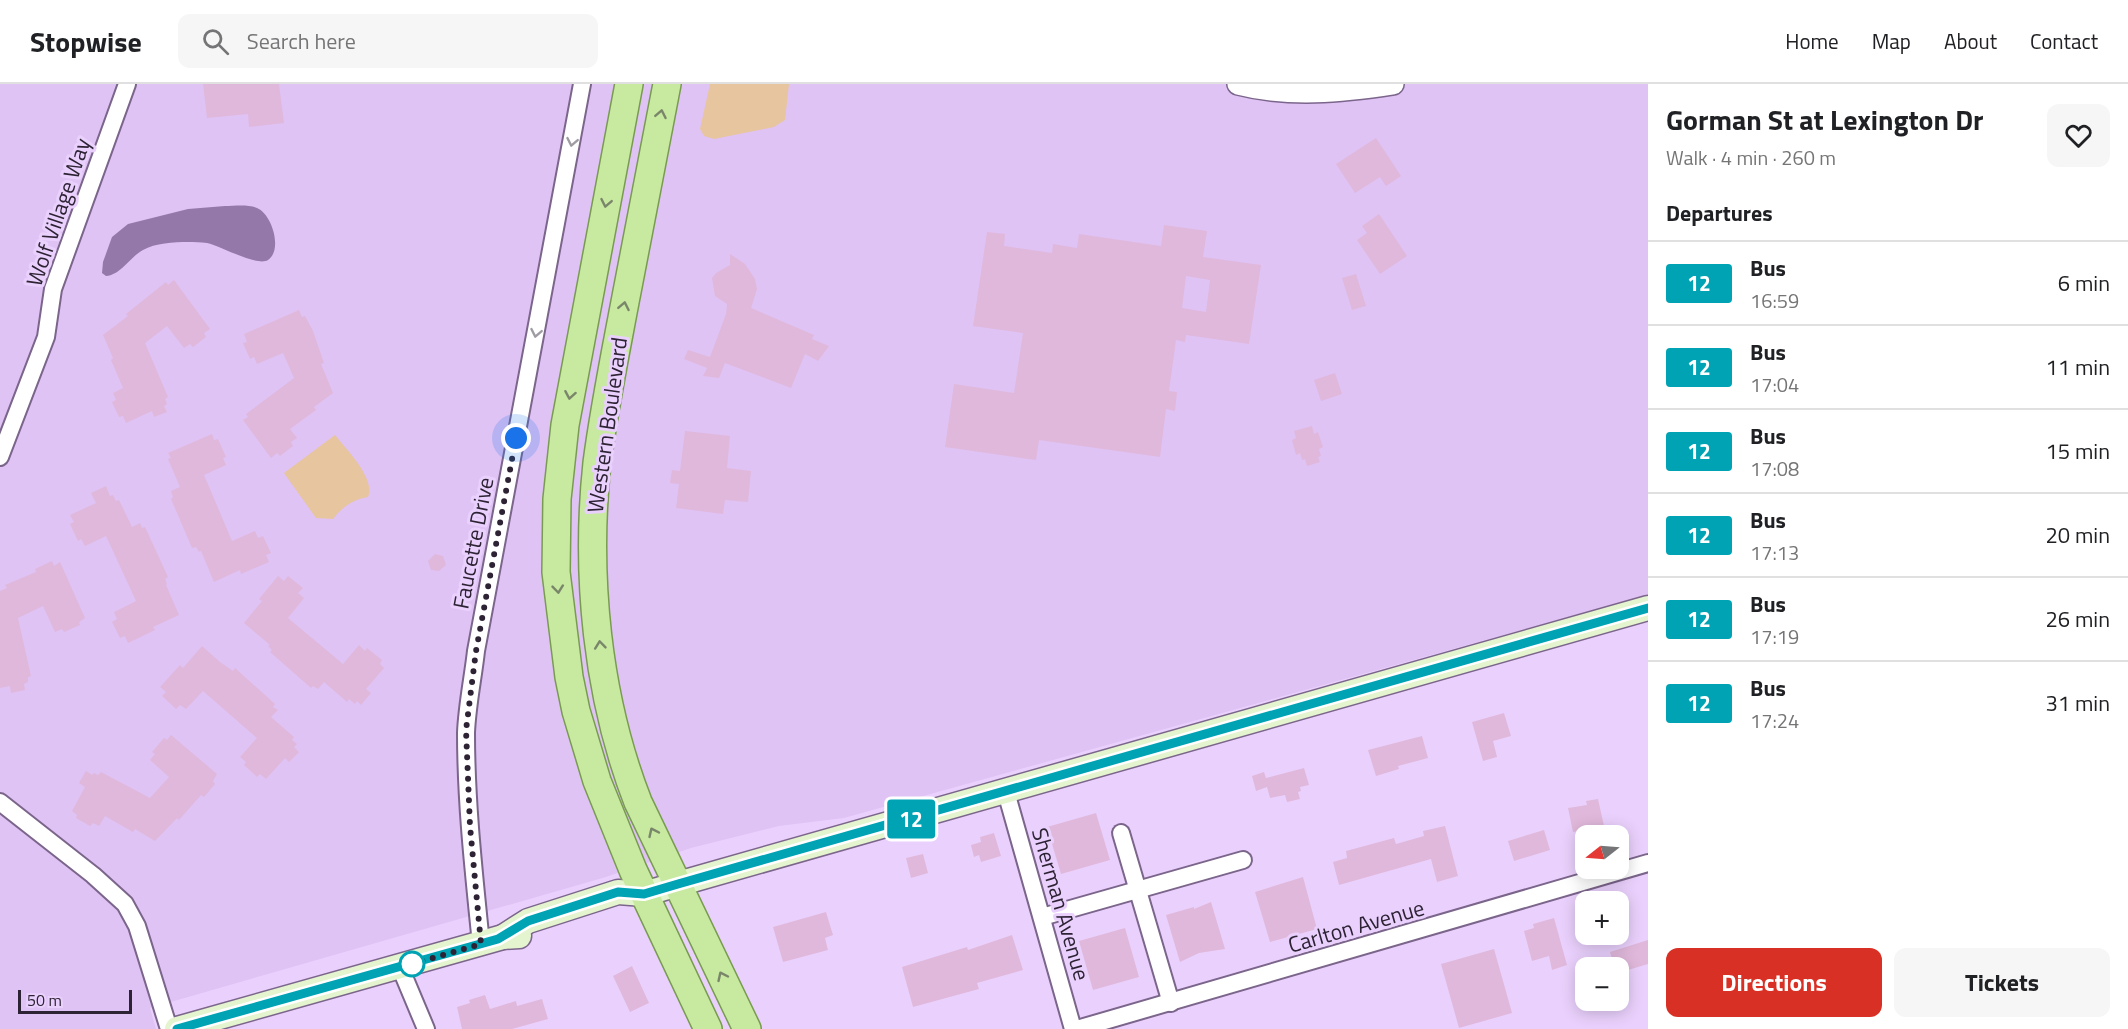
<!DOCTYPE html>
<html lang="en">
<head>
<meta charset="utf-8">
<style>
	:root { --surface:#fff; --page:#f6f6f6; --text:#202124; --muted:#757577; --line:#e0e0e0; --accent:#d93025 }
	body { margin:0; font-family:"Titillium Web",sans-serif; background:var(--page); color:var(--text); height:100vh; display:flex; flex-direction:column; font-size:22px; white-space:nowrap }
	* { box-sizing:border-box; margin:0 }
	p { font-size:20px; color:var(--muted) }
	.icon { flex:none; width:33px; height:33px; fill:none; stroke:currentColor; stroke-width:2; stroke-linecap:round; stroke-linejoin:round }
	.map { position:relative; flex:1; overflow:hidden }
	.sheet { display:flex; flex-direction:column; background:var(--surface); width:480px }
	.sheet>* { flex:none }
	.badge { padding:0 12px; border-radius:4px; font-size:21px; line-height:39px }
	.needle { width:39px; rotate:253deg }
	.buttons { position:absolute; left:1575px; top:741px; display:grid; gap:12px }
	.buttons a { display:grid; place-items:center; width:54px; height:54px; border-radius:12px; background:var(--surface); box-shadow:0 3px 15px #0003; font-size:30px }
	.scale { position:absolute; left:18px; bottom:15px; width:114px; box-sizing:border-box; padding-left:6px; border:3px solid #2d2334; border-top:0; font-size:16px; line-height:21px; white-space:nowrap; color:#2d2334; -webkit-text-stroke:4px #ead1fd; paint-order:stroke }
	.you { position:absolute; width:30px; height:30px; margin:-15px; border:4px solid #fff; border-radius:50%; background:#1a73e8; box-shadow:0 0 0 9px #1a73e833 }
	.map>.badge { position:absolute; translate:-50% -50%; box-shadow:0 0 0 3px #fff }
	h2 { padding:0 18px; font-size:22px; line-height:54px }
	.round { display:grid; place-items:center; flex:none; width:63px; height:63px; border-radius:12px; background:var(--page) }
	.summary { display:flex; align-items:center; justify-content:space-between; height:102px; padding:0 18px }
	h1 { font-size:28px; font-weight:700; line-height:45px }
	.button { display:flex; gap:12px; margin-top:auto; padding:12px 18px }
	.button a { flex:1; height:69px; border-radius:12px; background:var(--accent); color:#fff; font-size:24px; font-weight:700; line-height:69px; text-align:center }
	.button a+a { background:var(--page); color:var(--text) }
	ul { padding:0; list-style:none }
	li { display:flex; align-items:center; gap:18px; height:84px; padding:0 18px; border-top:2px solid var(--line) }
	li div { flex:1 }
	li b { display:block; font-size:22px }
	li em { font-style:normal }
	li .badge { min-width:66px; font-weight:700; text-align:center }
	header { display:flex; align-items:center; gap:36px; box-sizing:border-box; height:84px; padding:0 30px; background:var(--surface); border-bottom:2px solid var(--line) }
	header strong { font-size:28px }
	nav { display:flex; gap:33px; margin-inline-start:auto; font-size:21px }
	.search { width:420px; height:54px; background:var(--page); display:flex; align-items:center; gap:15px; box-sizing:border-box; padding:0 21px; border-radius:12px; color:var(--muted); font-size:22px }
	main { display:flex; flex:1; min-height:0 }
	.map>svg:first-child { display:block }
	.built { fill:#dfc3f5 }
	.green { fill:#e7c59e }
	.water { fill:#9578aa }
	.building { fill:#e0b8db; fill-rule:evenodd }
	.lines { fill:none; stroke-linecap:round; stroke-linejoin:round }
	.minor-casing { stroke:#7b658b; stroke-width:20 }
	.tertiary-casing { stroke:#7b658b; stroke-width:24 }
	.secondary-casing { stroke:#7b658b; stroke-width:27 }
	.primary-casing { stroke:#799b51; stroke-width:30 }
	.minor { stroke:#fff; stroke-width:16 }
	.tertiary { stroke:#fff; stroke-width:21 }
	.secondary { stroke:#e3f4cf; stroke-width:24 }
	.primary { stroke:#c7e9a0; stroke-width:27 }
	.oneway { stroke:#7a866a }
	.oneway2 { stroke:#a09ca4 }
	.line-casing { stroke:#fff; stroke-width:14 }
	.line { stroke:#00a3b4; stroke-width:9 }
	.walk { stroke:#2d2334; stroke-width:6; stroke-dasharray:0 10.8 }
	.stop-dot { fill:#fff; stroke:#00a3b4; stroke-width:3 }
	.labels { text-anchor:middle; stroke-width:6; stroke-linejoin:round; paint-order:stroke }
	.street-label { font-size:22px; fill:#2d2334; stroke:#ead1fd }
</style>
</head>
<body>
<header>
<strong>Stopwise</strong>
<div class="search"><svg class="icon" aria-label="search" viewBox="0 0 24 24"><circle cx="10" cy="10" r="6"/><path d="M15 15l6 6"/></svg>Search here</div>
<nav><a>Home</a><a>Map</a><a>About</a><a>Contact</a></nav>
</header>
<main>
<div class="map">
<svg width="1648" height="945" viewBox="0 0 1648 945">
	<rect width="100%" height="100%" fill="#ead1fd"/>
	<!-- built -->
	<polygon class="built" points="0,0 1648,0 1648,511 844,734 779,742 691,764 606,793 150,924 156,945 0,945"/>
	<!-- green -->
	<g class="green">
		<polygon points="710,0 789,0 785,36 774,43 714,55 704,52 700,45"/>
		<path d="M335,351C347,366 376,395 368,413C354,415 342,423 333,435L316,434L284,389Z"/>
	</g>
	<!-- water -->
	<path class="water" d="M225,122C234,122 248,120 257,124C272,130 283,166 268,176C257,183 221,162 207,159C201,158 194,158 188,158C174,158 155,159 143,166C130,173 121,191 106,192L102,189L103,178L112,153L128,140L188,125Z"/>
	<!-- building -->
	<g class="building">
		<polygon points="203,0 279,0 284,39 249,43 248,30 207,34"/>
		<polygon points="1376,54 1401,92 1386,102 1380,93 1355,109 1336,80"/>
		<polygon points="1379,130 1407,172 1380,190 1357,156 1367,149 1362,142"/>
		<path d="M1164,141L1207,147L1203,173L1261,181L1249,260L1186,251L1185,258L1176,256L1169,307L1177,308L1175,327L1166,325L1160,373L1039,356L1036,376L945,363L954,300L1014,309L1023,249L973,242L987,148L1005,150L1004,162L1052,169L1053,160L1077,164L1079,150L1161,162ZM1186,192L1210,196L1206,228L1182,224Z"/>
		<polygon points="730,170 745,180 755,195 757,205 751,224 814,251 812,255 829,262 818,277 805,270 791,304 725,279 719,294 703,292 707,284 684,275 688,266 710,273 726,230 727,220 715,212 712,194 716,189 730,181"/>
		<polygon points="1356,190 1366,222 1352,226 1342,194"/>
		<polygon points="174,196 210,245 204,249 206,253 193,263 190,260 184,264 167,242 145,259 168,313 165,315 167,320 164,322 167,328 154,333 152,327 126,339 123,332 119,333 112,318 116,316 113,309 123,304 111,276 113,274 103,251 128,232 126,230 166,198 168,201"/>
		<polygon points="299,226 302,233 305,232 313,247 324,279 321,280 333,309 314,323 316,326 290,345 297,354 291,358 293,362 280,372 277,369 271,374 243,336 248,333 246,330 294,294 283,269 257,280 254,273 250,275 243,259 247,258 244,250"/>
		<polygon points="1335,289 1342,310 1321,317 1314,296"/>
		<polygon points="1312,342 1314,350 1318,348 1323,363 1319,365 1321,372 1318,373 1320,378 1307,382 1305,375 1302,376 1300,369 1296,371 1292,356 1296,354 1294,347"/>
		<polygon points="685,347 730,352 727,384 751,387 748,418 725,416 723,430 676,424 679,400 670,399 672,386 680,387"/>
		<polygon points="212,350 214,356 218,355 226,373 223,374 226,381 204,391 232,457 255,447 258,454 263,452 271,469 266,471 269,478 241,490 240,486 214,498 201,467 199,468 196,463 192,464 171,415 173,413 171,407 180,403 168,375 171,374 168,369"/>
		<polygon points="106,402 110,412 113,411 116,417 119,416 132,443 140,439 142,444 145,443 168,493 165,495 167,500 166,501 179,531 153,543 155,546 128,559 125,552 120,554 112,538 117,535 114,528 136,517 106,452 85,462 81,455 78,457 70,440 74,438 70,431 96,419 91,409"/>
		<polygon points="435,470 443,472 446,481 439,487 431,486 428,477"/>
		<polygon points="52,477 54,482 60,478 85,534 79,538 80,541 64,548 62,545 55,548 43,522 18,534 31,592 28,593 28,598 24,600 25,606 11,609 10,602 0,604 0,507 7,504 5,501 36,488 35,485"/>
		<polygon points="278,492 284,497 288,492 303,504 298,509 304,514 288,534 343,580 359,561 365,567 367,564 382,576 380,580 384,584 366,605 371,609 361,621 357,617 355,620 349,615 347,618 324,598 318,605 313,602 311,604 270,568 272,566 268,562 270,561 244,539 262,517 259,515"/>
		<polygon points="202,562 220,578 233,587 235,584 275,620 273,623 278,626 271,633 294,653 292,656 297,660 294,663 299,668 289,678 285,674 266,695 260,690 257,693 244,681 246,678 240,673 257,654 203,607 186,625 180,621 176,625 162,612 166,608 160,603 180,581 183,584"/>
		<polygon points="1504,629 1511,652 1493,657 1497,673 1483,677 1472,638"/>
		<polygon points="171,651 217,690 213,697 215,700 204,713 201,711 179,736 177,734 155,757 135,745 133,748 105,732 99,742 93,739 90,742 76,734 77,731 72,727 85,703 79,699 86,687 92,691 94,689 98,691 101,688 150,714 169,693 150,676 155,670 152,668 164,654 167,656"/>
		<polygon points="1422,652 1428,674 1398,682 1399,685 1376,692 1368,666"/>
		<polygon points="1304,684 1309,701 1300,703 1301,707 1298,708 1300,715 1287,718 1285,711 1270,714 1267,703 1256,707 1252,692 1264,688 1266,694"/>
		<polygon points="1598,715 1604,742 1573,748 1568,724 1587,721 1586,717"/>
		<polygon points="1096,729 1110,776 1061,790 1047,743"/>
		<polygon points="1445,742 1458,792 1437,798 1431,775 1339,801 1333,778 1347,774 1346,767 1394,754 1396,760 1424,752 1423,747"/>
		<polygon points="1544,746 1550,766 1514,777 1508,757"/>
		<polygon points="994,749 1001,772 981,778 979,771 974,773 971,761 981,758 980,753"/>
		<polygon points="923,770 928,789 911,794 906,774"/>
		<polygon points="1303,793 1317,845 1270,858 1255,808"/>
		<polygon points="1211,818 1225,865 1199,869 1180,878 1166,831 1194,823 1194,825"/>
		<polygon points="826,828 833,851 825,854 828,866 783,878 773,843"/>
		<polygon points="1554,834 1567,881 1552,886 1549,872 1532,877 1524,847 1534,844 1533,840"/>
		<polygon points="1125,844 1139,893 1093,906 1079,857"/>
		<polygon points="1012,851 1023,886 977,899 979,905 913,923 902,883 967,863 968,866"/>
		<polygon points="1648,856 1648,880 1618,889 1618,884 1615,884 1610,868"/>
		<polygon points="1494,865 1512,929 1459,944 1441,880"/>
		<polygon points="632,882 649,919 630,928 613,892"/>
		<polygon points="485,911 490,925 516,917 517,922 542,915 548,935 512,945 462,945 457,923 470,919 469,916"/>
	</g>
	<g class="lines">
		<defs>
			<g id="minor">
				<polyline points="0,373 46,253 53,205 127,0"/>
				<polyline points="1006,708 1073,945"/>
				<polyline points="0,718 93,791 125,820 137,842 169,945"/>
				<polyline points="1121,749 1171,919"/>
				<polyline points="1042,833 1243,776"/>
				<path d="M481,860C474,790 466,720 466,649C467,622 473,594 476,567L582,0"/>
				<polyline points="400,883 426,945"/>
				<polyline points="1077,945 1648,779"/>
			</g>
			<path id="tertiary" d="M1238,0C1288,13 1342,8 1393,0"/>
			<g id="secondary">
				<polyline points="503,853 528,837 618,808 644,810 678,800 1648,524"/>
				<polyline points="177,945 503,853 519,852"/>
			</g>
			<g id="primary">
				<polyline points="629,0 565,341 557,415 556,488 569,593 576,627 597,697 633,786 708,945"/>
				<path d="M667,0C653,73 639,145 625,218C615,271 604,325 597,379C585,491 597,613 638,718L747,945"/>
			</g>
		</defs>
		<!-- minor casing -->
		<use href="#minor" class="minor-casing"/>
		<!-- tertiary casing -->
		<use href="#tertiary" class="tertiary-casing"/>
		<!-- secondary casing -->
		<use href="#secondary" class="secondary-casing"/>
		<!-- primary casing -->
		<use href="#primary" class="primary-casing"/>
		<!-- minor -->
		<use href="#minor" class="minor"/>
		<!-- tertiary -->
		<use href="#tertiary" class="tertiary"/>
		<!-- secondary -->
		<use href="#secondary" class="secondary"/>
		<!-- primary -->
		<use href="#primary" class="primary"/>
	</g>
	<!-- one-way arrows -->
	<defs><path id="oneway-chevron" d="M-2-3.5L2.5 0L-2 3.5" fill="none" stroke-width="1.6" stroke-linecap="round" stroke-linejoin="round" transform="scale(1.5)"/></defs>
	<g class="oneway">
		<use href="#oneway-chevron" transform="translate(661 30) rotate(-79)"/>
		<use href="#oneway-chevron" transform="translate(606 119) rotate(101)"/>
		<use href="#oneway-chevron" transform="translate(624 222) rotate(-79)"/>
		<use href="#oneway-chevron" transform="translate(570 311) rotate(100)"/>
		<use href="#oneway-chevron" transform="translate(558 505) rotate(84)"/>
		<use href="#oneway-chevron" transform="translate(600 561) rotate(-96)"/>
		<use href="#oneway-chevron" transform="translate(653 748) rotate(-115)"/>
		<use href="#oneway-chevron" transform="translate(722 892) rotate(-115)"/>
	</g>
	<g class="oneway2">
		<use href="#oneway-chevron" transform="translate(572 58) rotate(101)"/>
		<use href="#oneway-chevron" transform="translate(536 249) rotate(101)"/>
	</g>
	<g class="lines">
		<defs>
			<polyline id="line" points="177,945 498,855 528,837 618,808 644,810 678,800 1648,524"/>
		</defs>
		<!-- line casing -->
		<use href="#line" class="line-casing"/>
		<!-- line -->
		<use href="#line" class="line"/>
		<!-- walk -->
		<polyline class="walk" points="412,880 481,860 470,742 466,646 476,567 516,354"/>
	</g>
	<!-- markers -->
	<circle class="stop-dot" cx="412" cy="880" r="12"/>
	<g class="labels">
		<!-- street labels -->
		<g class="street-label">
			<text transform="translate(58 128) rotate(-71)" y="8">Wolf Village Way</text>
			<text transform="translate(607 341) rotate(-82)" y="8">Western Boulevard</text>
			<text transform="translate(473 459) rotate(-79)" y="8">Faucette Drive</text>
			<text transform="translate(1061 820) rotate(74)" y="8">Sherman Avenue</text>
			<text transform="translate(1356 842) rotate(-16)" y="8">Carlton Avenue</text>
		</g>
	</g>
</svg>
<div class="buttons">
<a><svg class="needle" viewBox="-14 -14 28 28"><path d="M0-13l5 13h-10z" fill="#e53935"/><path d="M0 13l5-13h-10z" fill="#757577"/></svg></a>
<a>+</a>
<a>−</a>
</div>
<div class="scale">50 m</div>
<div class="you" style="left:516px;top:354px"></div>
<b class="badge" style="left:911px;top:735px;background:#00a3b4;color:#fff">12</b>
</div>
<section class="sheet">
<div class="summary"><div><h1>Gorman St at Lexington Dr</h1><p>Walk · 4 min · 260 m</p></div><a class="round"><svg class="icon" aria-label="heart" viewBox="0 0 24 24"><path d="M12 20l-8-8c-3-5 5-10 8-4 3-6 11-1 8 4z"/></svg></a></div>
<h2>Departures</h2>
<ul>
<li><span class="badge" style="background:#00a3b4;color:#fff">12</span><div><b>Bus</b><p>16:59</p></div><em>6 min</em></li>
<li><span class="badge" style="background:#00a3b4;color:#fff">12</span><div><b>Bus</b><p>17:04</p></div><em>11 min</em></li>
<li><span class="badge" style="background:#00a3b4;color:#fff">12</span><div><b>Bus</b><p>17:08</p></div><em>15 min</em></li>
<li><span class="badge" style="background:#00a3b4;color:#fff">12</span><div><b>Bus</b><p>17:13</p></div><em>20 min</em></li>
<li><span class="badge" style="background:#00a3b4;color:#fff">12</span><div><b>Bus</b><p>17:19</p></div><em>26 min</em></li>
<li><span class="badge" style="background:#00a3b4;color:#fff">12</span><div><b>Bus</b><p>17:24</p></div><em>31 min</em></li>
</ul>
<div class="button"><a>Directions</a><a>Tickets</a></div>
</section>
</main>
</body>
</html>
